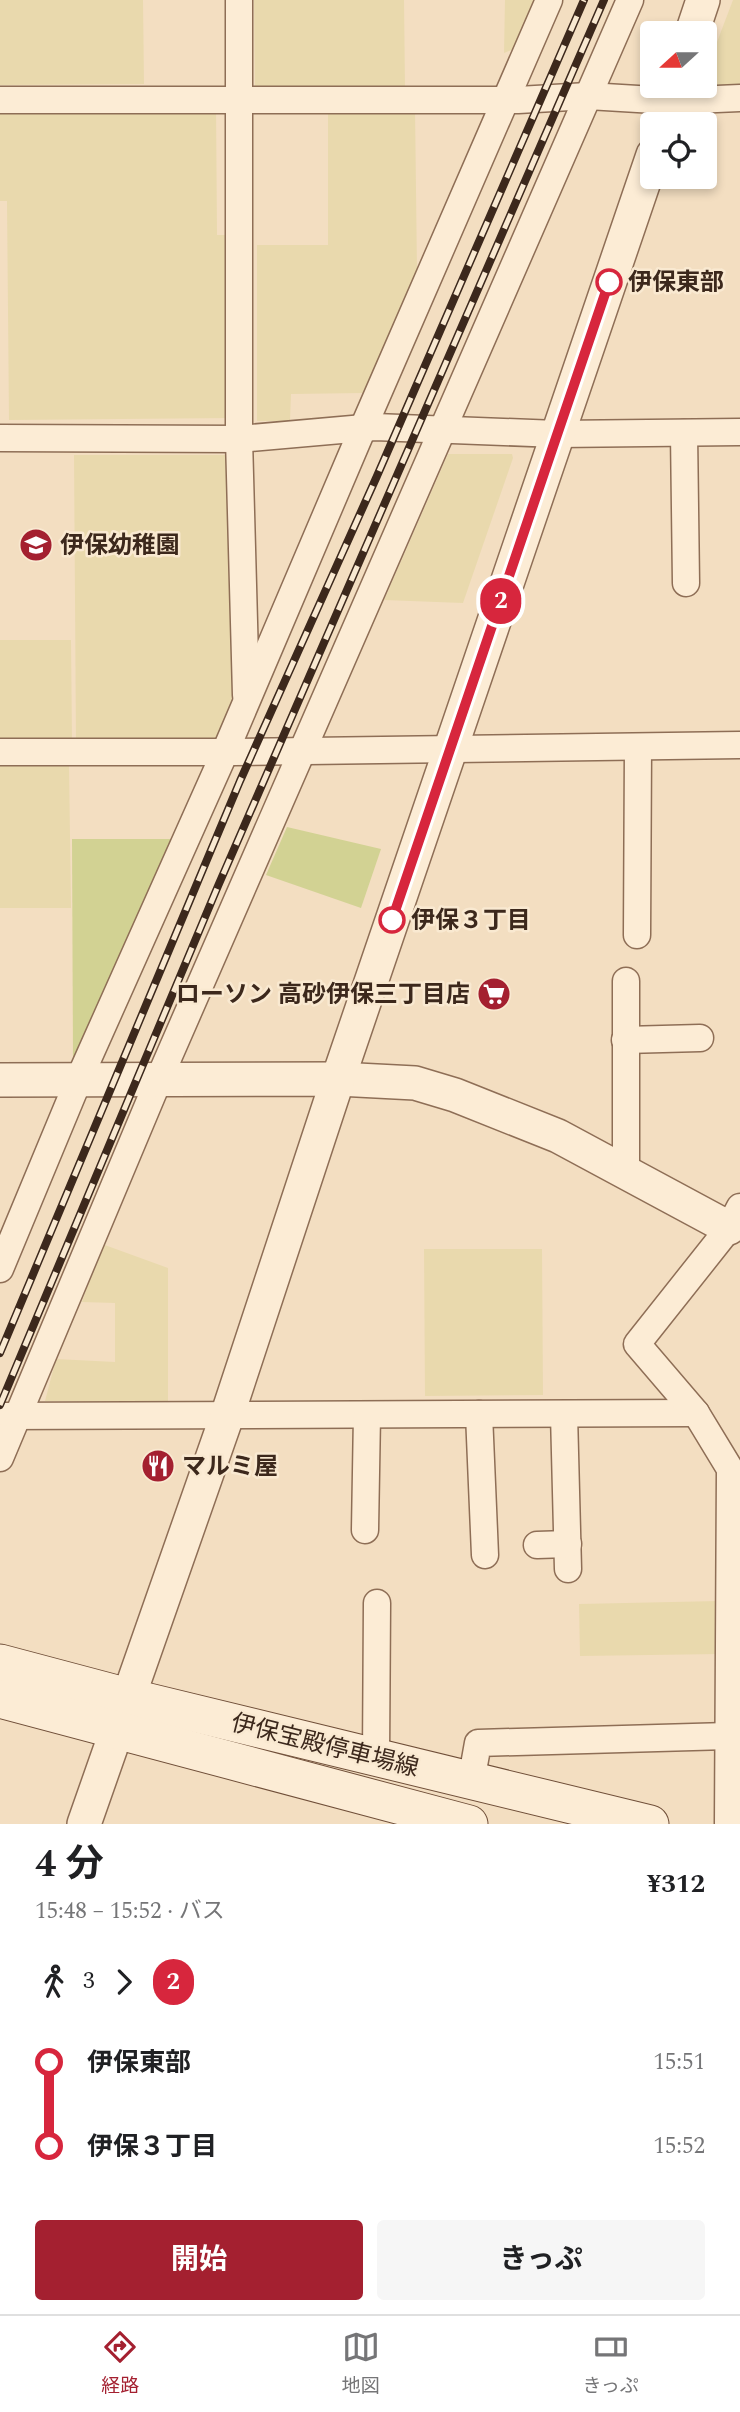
<!DOCTYPE html>
<html lang="ja">
<head>
<meta charset="utf-8">
<style>
	:root { --surface:#fff; --page:#f6f6f6; --text:#202124; --muted:#757577; --line:#e0e0e0; --accent:#a42030 }
	body { margin:0; font-family:Spectral,"Noto Sans JP",serif; background:var(--page); color:var(--text); height:100vh; display:flex; flex-direction:column; font-size:26px; white-space:nowrap }
	* { box-sizing:border-box; margin:0 }
	p { font-size:23px; color:var(--muted) }
	.icon { flex:none; width:38px; height:38px; fill:none; stroke:currentColor; stroke-width:2; stroke-linecap:round; stroke-linejoin:round }
	.map { position:relative; height:1824px; overflow:hidden }
	.drawer { display:flex; flex-direction:column; background:var(--surface); flex:1 }
	.drawer>* { flex:none }
	.badge { padding:0 14px; border-radius:23px; font-size:24px; line-height:46px }
	.needle { width:46px; rotate:249deg }
	.controls { position:absolute; left:640px; top:21px; display:grid; gap:14px }
	.controls a { display:grid; place-items:center; width:77px; height:77px; border-radius:7px; background:var(--surface); box-shadow:0 4px 10px #0003; font-size:35px }
	.map>.badge { position:absolute; translate:-50% -50%; box-shadow:0 0 0 4px #fff }
	.legs { display:flex; align-items:center; gap:10px; height:77px; padding:0 35px; font-size:23px }
	.legs p { margin-inline-start:auto }
	.head { display:flex; align-items:center; justify-content:space-between; height:119px; padding:0 35px }
	h1 { font-size:38px; font-weight:700; line-height:52px }
	.cta { display:flex; gap:14px; margin-top:auto; padding:14px 35px }
	.cta a { flex:1; height:80px; border-radius:7px; background:var(--accent); color:#fff; font-size:28px; font-weight:700; line-height:80px; text-align:center }
	.cta a+a { background:var(--page); color:var(--text) }
	ul { padding:0 35px; list-style:none }
	li { display:flex; align-items:center; gap:24px; height:84px; font-size:26px }
	li i { display:grid; place-items:center; width:10px; height:100%; margin:0 9px; background:currentColor }
	li i::after { content:''; width:18px; height:18px; margin:-9px; border:5px solid; border-radius:50%; background:var(--surface) }
	li p { margin-inline-start:auto }
	li:first-child i { background:linear-gradient(#0000 50%,currentColor 0) }
	li:last-child i { background:linear-gradient(currentColor 50%,#0000 0) }
	.menu { display:flex; justify-content:space-around; align-items:center; height:98px; border-top:2px solid var(--line); background:var(--surface); font-size:19px; color:var(--muted) }
	.menu a { display:grid; justify-items:center; gap:4px }
	.menu .on { color:var(--accent) }
	.map>svg:first-child { display:block }
	.farmland { fill:#e9d9ad }
	.green { fill:#d2d293 }
	.lines { fill:none; stroke-linecap:round; stroke-linejoin:round }
	.minor-casing { stroke:#8e6e56; stroke-width:29 }
	.tertiary-casing { stroke:#8e6e56; stroke-width:36 }
	.secondary-casing { stroke:#704f39; stroke-width:39 }
	.minor { stroke:#fcecd5; stroke-width:26 }
	.tertiary { stroke:#fcecd5; stroke-width:33 }
	.secondary { stroke:#fcecd5; stroke-width:37 }
	.rail-casing { stroke:#3c281c; stroke-width:8 }
	.rail { stroke:#f9e9d1; stroke-width:5; stroke-dasharray:16; stroke-linecap:butt }
	.line-1-casing { stroke:#fff; stroke-width:16 }
	.line-1 { stroke:#d7263d; stroke-width:10 }
	.stop-1-dot { fill:#fff; stroke:#d7263d; stroke-width:3.5 }
	.labels { text-anchor:middle; stroke-width:5; stroke-linejoin:round; paint-order:stroke }
	.stop-label { font-size:24px; font-weight:bold; fill:#3c281c; stroke:#f9e9d1; text-anchor:start }
	.poi-label { font-size:24px; font-weight:bold; fill:#3c281c; stroke:#f9e9d1; text-anchor:start }
	.street-label { font-size:24px; fill:#3c281c; stroke:#f9e9d1 }
</style>
</head>
<body>
<div class="map">
<svg width="740" height="1824" viewBox="0 0 740 1824">
	<rect width="100%" height="100%" fill="#f3dec1"/>
	<!-- farmland -->
	<g class="farmland">
		<polygon points="0,0 143,0 144,84 0,85"/>
		<polygon points="254,0 404,0 405,88 255,88"/>
		<polygon points="505,0 535,0 514,49 504,53"/>
		<polygon points="733,0 740,0 740,85 713,86 707,79 706,71"/>
		<polygon points="216,105 217,235 232,235 233,418 9,420 7,201 0,201 0,106"/>
		<polygon points="328,108 415,108 417,271 363,393 291,394 290,421 257,421 257,245 328,245"/>
		<polygon points="448,454 512,454 513,458 463,603 384,600"/>
		<polygon points="74,455 232,455 235,707 214,741 76,742"/>
		<polygon points="0,640 71,640 72,742 0,742"/>
		<polygon points="0,765 69,765 71,908 0,908"/>
		<polygon points="102,1244 168,1268 168,1402 45,1401 56,1359 115,1362 115,1303 82,1302"/>
		<polygon points="424,1249 542,1249 543,1395 425,1396"/>
		<polygon points="719,1601 720,1654 580,1656 579,1604"/>
	</g>
	<!-- green -->
	<g class="green">
		<polygon points="287,827 381,849 361,908 266,875"/>
		<polygon points="72,839 173,839 83,1063 73,1060"/>
	</g>
	<g class="lines">
		<defs>
			<g id="minor">
				<polyline points="239,0 239,439 246,695"/>
				<polyline points="0,100 518,100 588,96 671,101 740,98"/>
				<polyline points="684,433 686,583"/>
				<polyline points="0,438 239,439 375,427 557,434 740,432"/>
				<polyline points="0,752 234,752 740,745"/>
				<polyline points="637,935 638,747"/>
				<polyline points="626,981 626,1174"/>
				<polyline points="625,1040 700,1038"/>
				<polyline points="0,1269 79,1079 225,752 363,428 549,0"/>
				<polyline points="479,1414 485,1555"/>
				<polyline points="564,1414 568,1569"/>
				<polyline points="1,1416 696,1413"/>
				<polyline points="0,1458 159,1079 630,0"/>
				<polyline points="365,1530 367,1415"/>
				<polyline points="537,1545 568,1544"/>
				<polyline points="376,1757 377,1603"/>
				<polyline points="471,1782 478,1743 728,1736"/>
				<polyline points="728,1824 730,1469 696,1413 637,1344 729,1228 740,1207"/>
			</g>
			<g id="tertiary">
				<polyline points="692,33 703,0"/>
				<polyline points="663,124 676,86"/>
				<polyline points="0,1080 338,1079 415,1083 455,1095 558,1136 729,1228"/>
				<polyline points="84,1824 227,1416 338,1079 653,155"/>
			</g>
			<g id="secondary">
				<polyline points="0,1663 128,1697 650,1824"/>
				<polyline points="0,1699 469,1824"/>
			</g>
		</defs>
		<!-- minor casing -->
		<use href="#minor" class="minor-casing"/>
		<!-- tertiary casing -->
		<use href="#tertiary" class="tertiary-casing"/>
		<!-- secondary casing -->
		<use href="#secondary" class="secondary-casing"/>
		<!-- minor -->
		<use href="#minor" class="minor"/>
		<!-- tertiary -->
		<use href="#tertiary" class="tertiary"/>
		<!-- secondary -->
		<use href="#secondary" class="secondary"/>
		<defs>
			<g id="rail">
				<polyline points="0,1353 240,781 377,476 584,0"/>
				<polyline points="0,1405 218,886 604,0"/>
			</g>
		</defs>
		<!-- rail casing -->
		<use href="#rail" class="rail-casing"/>
		<!-- rail -->
		<use href="#rail" class="rail"/>
	</g>
	<g class="lines">
		<defs>
			<polyline id="line-1" points="392,920 609,282"/>
		</defs>
		<!-- line-1 casing -->
		<use href="#line-1" class="line-1-casing"/>
		<!-- line-1 -->
		<use href="#line-1" class="line-1"/>
	</g>
	<!-- icons -->
	<defs>
		<symbol id="school-disc" viewBox="-11 -11 22 22"><circle r="9.5" fill="#a42030" stroke="#f9e9d1"/><path d="M0-5L7-2L0 1L-7-2ZM-4 1L0 2.5L4 1V4Q0 6-4 4Z" fill="#fff"/></symbol>
		<symbol id="supermarket-disc" viewBox="-11 -11 22 22"><circle r="9.5" fill="#a42030" stroke="#f9e9d1"/><path d="M-6-5.5h2.5l.6 2H6L4.5 2H-2.5L-4.4-4H-6ZM-1.5 3.2a1.3 1.3 0 1 0 .1 0ZM3 3.2a1.3 1.3 0 1 0 .1 0Z" fill="#fff"/></symbol>
		<symbol id="restaurant-disc" viewBox="-11 -11 22 22"><circle r="9.5" fill="#a42030" stroke="#f9e9d1"/><path d="M-5-6h1v4h1v-4h1v4h1v-4h1v5L-1.5 .5V6h-2V.5L-5-1ZM5-6V6H3V1.5H1.5Q1.5-4 5-6Z" fill="#fff"/></symbol>
	</defs>
	<g fill-rule="evenodd">
		<use href="#school-disc" x="17" y="526" width="38" height="38"/>
		<use href="#supermarket-disc" x="475" y="975" width="38" height="38"/>
		<use href="#restaurant-disc" x="139" y="1447" width="38" height="38"/>
	</g>
	<!-- markers -->
	<g class="stop-1-dot">
		<circle cx="609" cy="282" r="12"/>
		<circle cx="392" cy="920" r="12"/>
	</g>
	<g class="labels">
		<!-- stop labels -->
		<g class="stop-label">
			<text x="628" y="290">伊保東部</text>
			<text x="411" y="928">伊保３丁目</text>
		</g>
		<!-- poi labels -->
		<g class="poi-label">
			<text x="60" y="553">伊保幼稚園</text>
			<text x="470" y="1002" text-anchor="end">ローソン 高砂伊保三丁目店</text>
			<text x="182" y="1474">マルミ屋</text>
		</g>
		<!-- street labels -->
		<g class="street-label">
			<text transform="translate(325 1745) rotate(14)" y="8">伊保宝殿停車場線</text>
		</g>
	</g>
</svg>
<div class="controls">
<a><svg class="needle" viewBox="-14 -14 28 28"><path d="M0-13l5 13h-10z" fill="#e53935"/><path d="M0 13l5-13h-10z" fill="#757577"/></svg></a>
<a><svg class="icon" aria-label="locate" viewBox="0 0 24 24"><circle cx="12" cy="12" r="6"/><path d="M12 2v4M12 18v4M2 12h4M18 12h4"/></svg></a>
</div>
<b class="badge" style="left:501px;top:601px;background:#d7263d;color:#fff">2</b>
</div>
<section class="drawer">
<div class="head"><div><h1>4 分</h1><p>15:48 – 15:52 · バス</p></div><b>¥312</b></div>
<div class="legs"><svg class="icon" aria-label="walk" viewBox="0 0 24 24"><circle cx="13" cy="4" r="2"/><path d="M13 8l-2 6 4 7M11 14l-3 7M7 12l3-4h3l4 4"/></svg>3<svg class="icon" aria-label="forward" viewBox="0 0 24 24"><path d="M9 5l7 7-7 7"/></svg><b class="badge" style="background:#d7263d;color:#fff">2</b></div>
<ul>
<li><i style="color:#d7263d"></i><b>伊保東部</b><p>15:51</p></li>
<li><i style="color:#d7263d"></i><b>伊保３丁目</b><p>15:52</p></li>
</ul>
<div class="cta"><a>開始</a><a>きっぷ</a></div>
</section>
<nav class="menu">
<a class="on"><svg class="icon" aria-label="directions" viewBox="0 0 24 24"><path d="M12 3l9 9-9 9-9-9zM9 14v-3h6M13 9l2 2-2 2"/></svg>経路</a>
<a><svg class="icon" aria-label="map" viewBox="0 0 24 24"><path d="M3 6l6-2 6 2 6-2v14l-6 2-6-2-6 2zM9 4v14M15 6v14"/></svg>地図</a>
<a><svg class="icon" aria-label="tickets" viewBox="0 0 24 24"><path d="M3 7h18v10H3zM15 7v10"/></svg>きっぷ</a>
</nav>
</body>
</html>
